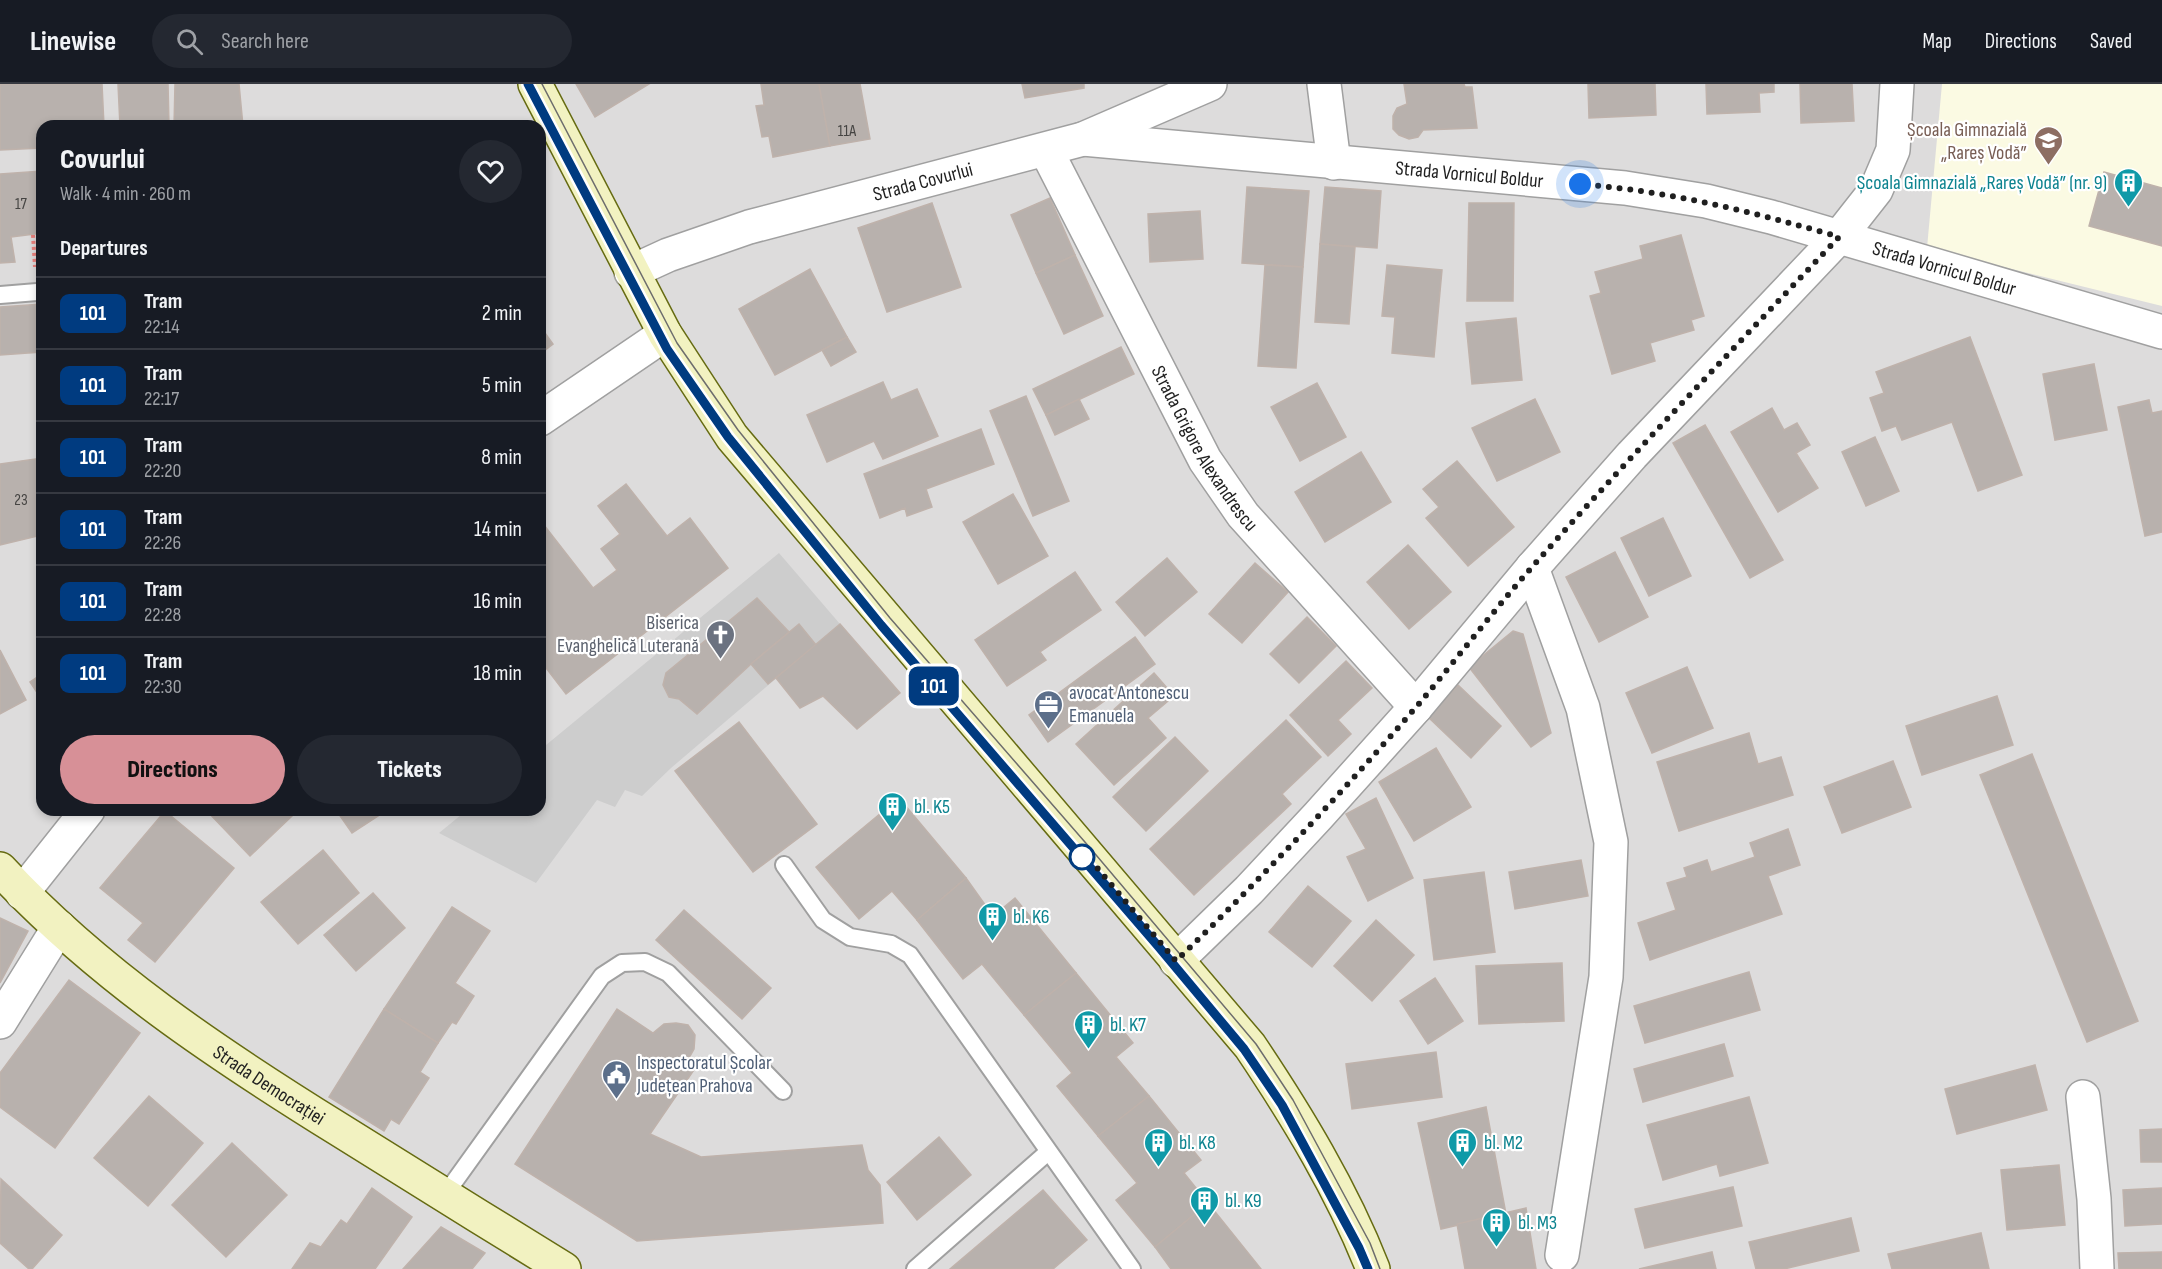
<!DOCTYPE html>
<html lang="en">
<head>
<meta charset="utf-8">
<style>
	:root { --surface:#171b24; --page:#242831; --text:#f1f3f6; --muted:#9ea1a6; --line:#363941; --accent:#d79097 }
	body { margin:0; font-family:"Sofia Sans Condensed",sans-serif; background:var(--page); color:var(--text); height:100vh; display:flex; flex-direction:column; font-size:22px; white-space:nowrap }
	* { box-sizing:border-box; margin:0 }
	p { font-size:20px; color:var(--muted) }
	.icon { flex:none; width:33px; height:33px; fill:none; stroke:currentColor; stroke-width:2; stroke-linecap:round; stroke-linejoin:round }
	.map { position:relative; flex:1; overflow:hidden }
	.details { position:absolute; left:36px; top:36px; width:510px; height:696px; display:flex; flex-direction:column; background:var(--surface); border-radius:18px; box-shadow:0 3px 9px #0003 }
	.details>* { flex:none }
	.badge { padding:0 12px; border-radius:9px; font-size:21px; line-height:39px }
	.you { position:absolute; width:30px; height:30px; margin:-15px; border:4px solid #fff; border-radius:50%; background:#1a73e8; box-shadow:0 0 0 9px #1a73e833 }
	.map>.badge { position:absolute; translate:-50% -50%; box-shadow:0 0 0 3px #fff }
	h2 { padding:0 24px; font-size:22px; line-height:54px }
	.round { display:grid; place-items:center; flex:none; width:63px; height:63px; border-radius:32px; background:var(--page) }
	.summary { display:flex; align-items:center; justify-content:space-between; height:102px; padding:0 24px }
	h1 { font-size:28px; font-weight:800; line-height:45px }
	.action { display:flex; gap:12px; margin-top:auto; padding:12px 24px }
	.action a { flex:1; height:69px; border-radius:36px; background:var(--accent); color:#111; font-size:24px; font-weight:800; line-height:69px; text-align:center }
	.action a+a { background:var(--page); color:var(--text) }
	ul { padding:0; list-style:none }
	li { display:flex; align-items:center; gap:18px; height:72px; padding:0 24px; border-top:2px solid var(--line) }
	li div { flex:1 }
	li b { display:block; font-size:22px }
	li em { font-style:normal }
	li .badge { min-width:66px; font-weight:700; text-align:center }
	header { display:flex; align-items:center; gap:36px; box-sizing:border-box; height:84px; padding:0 30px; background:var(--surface); border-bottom:2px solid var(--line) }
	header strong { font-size:28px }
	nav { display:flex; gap:33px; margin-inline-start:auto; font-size:21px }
	.search { width:420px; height:54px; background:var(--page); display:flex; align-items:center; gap:15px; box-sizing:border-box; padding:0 21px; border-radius:33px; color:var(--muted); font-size:22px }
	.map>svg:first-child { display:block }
	.residential { fill:#dddcdc; fill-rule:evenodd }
	.education { fill:#fbfae3 }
	.religious { fill:#cdcdcd }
	.building { fill:#b8b1ad; stroke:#bfb2ab; stroke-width:1.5 }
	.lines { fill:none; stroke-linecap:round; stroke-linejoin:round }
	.lane-casing { stroke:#a0a0a0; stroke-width:20 }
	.street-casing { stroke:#a0a0a0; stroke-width:36 }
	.secondary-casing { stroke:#666b12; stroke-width:36 }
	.path { stroke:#ea827d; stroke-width:4; stroke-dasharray:3 3; stroke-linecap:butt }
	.lane { stroke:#fff; stroke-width:16 }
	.street { stroke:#fff; stroke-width:33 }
	.secondary { stroke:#f2f2c1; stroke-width:33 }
	.tram { stroke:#6d6d6d; stroke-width:1.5 }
	.line-casing { stroke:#fff; stroke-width:14 }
	.line { stroke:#003b80; stroke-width:9 }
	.walk { stroke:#1f1f1f; stroke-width:6; stroke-dasharray:0 10.8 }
	.stop-dot { fill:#fff; stroke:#003b80; stroke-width:3 }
	.labels { text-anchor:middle; stroke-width:4.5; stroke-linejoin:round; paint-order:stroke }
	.number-label { font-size:16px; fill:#454442 }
	.education-label { font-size:20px; fill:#785e54; stroke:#fff; text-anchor:end }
	.street-label { font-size:20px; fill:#1f1f1f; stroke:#fff }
	.culture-label { font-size:20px; fill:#0d838f; stroke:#fff; text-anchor:start }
	.worship-label { font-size:20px; fill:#5b616d; stroke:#fff; text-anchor:end }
	.service-label { font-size:20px; fill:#4e5e75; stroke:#fff; text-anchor:start }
</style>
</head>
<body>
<header>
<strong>Linewise</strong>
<div class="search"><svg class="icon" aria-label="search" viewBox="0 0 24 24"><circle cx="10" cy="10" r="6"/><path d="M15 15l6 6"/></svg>Search here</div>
<nav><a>Map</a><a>Directions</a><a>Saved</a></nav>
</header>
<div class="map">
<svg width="2162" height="1185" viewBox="0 0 2162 1185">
	<rect width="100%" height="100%" fill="#efece7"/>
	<!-- residential -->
	<path class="residential" d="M0,0H2162V1185H0ZM42,42H540V726H42Z"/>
	<!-- education -->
	<polygon class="education" points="1942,0 2162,0 2162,222 1927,164"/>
	<!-- religious -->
	<polygon class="religious" points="779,469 840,540 671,684 642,712 625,706 615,723 597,716 536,799 439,749 467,726 540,726 540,666"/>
	<!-- building -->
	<g class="building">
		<polygon points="0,0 102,0 104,42 42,42 42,64 0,66"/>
		<polygon points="118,0 168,0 169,42 120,42"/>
		<polygon points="175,0 239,0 243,42 174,42"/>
		<polygon points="576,0 649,0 595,33"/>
		<polygon points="761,0 819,0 830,62 773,73 769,52 762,53 756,22 764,21"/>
		<polygon points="819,0 860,0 870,55 830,62"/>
		<polygon points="1022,0 1084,0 1084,4 1025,14"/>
		<polygon points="1404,0 1464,0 1465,3 1472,3 1477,44 1423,46 1418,53 1409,55 1399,51 1393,45 1393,32 1397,24 1407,20"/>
		<polygon points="1588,0 1655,0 1656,31 1589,34"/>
		<polygon points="1706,0 1774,0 1774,8 1759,9 1760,28 1707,30"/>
		<polygon points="1800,0 1852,0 1854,37 1801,39"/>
		<polygon points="42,87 42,149 11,153 15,178 0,179 0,90"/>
		<polygon points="2104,88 2162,104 2162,162 2089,142"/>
		<polygon points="1247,103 1309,107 1303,183 1242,179"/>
		<polygon points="1325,103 1381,107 1377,164 1320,160"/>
		<polygon points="1050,114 1075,171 1036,189 1011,131"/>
		<polygon points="932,119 961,203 887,228 858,144"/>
		<polygon points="1469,119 1514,119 1513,217 1467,217"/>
		<polygon points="1200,127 1203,175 1150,178 1148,130"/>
		<polygon points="1681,151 1704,232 1691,236 1694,246 1650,259 1655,277 1612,290 1590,212 1601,209 1595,188 1643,175 1640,162"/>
		<polygon points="1320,160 1355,163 1349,240 1315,238"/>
		<polygon points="1075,171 1103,232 1064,250 1036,189"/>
		<polygon points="1265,181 1303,183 1296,284 1258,282"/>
		<polygon points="1387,181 1442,186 1434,273 1392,269 1395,233 1382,232"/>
		<polygon points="810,185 847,253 775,291 739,225"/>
		<polygon points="42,220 42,268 0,271 0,223"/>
		<polygon points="1516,234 1522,296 1472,300 1466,239"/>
		<polygon points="540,242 553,260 540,270"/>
		<polygon points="847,253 856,268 831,282 822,266"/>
		<polygon points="1970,253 2022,391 1978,407 1952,338 1902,356 1896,342 1882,347 1870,314 1884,309 1876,288"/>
		<polygon points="1121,263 1134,290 1046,331 1033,305"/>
		<polygon points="2094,280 2107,346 2055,356 2043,290"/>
		<polygon points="883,298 891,316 917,305 938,352 883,375 874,357 827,378 807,331"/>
		<polygon points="1317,299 1346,353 1300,377 1271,323"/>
		<polygon points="1026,312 1069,417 1033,432 990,327"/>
		<polygon points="1079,315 1089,335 1055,351 1046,331"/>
		<polygon points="1535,315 1560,368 1497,397 1472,344"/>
		<polygon points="2149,316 2152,329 2162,327 2162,448 2145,452 2118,323"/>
		<polygon points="1772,324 1784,346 1797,339 1810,361 1796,369 1818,404 1778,428 1731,348"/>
		<polygon points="1705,341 1783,476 1750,494 1673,359"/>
		<polygon points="981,345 994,380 926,405 932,423 907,432 905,424 880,434 864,390"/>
		<polygon points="1875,353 1899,407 1866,422 1842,368"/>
		<polygon points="1361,368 1391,418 1325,458 1295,408"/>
		<polygon points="42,374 42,451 0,461 0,380"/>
		<polygon points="1457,377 1514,443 1468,482 1426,434 1439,423 1423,405"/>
		<polygon points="626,400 667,452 690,434 728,484 566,610 540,576 540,436 593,504 617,486 601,465 620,450 598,422"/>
		<polygon points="1013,410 1048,472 998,500 963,438"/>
		<polygon points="1663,434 1691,492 1649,512 1621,454"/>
		<polygon points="1408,461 1451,508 1409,545 1367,498"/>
		<polygon points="1615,468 1648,533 1599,558 1566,493"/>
		<polygon points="1167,474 1197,508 1145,552 1116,518"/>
		<polygon points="1255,479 1288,508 1242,559 1209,530"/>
		<polygon points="1075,488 1101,526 1040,568 1046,576 1007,602 975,556"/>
		<polygon points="757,514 789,548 751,580 697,630 679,615 669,613 663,601 666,589"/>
		<polygon points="1307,533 1336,562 1299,599 1270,570"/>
		<polygon points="799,540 816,561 768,600 751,580"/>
		<polygon points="840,540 900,609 857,645 823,612 800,624 776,594"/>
		<polygon points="1513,547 1523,550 1551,649 1531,663 1469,583"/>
		<polygon points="1135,553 1155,580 1048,658 1029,631"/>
		<polygon points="0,566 26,616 0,630"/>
		<polygon points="1346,577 1372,604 1338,636 1351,650 1328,672 1290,631"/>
		<polygon points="1687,583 1713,644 1652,669 1626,609"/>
		<polygon points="1154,589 1174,612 1148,634 1166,654 1114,701 1076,660"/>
		<polygon points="42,590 42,616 30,598"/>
		<polygon points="1458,601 1501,642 1471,674 1428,633"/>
		<polygon points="1997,612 2013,661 1922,691 1906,642"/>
		<polygon points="1286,636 1321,673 1282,710 1291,720 1194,811 1150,765"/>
		<polygon points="739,638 817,740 753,788 675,687"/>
		<polygon points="1749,649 1758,680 1781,673 1793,711 1679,747 1657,678"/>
		<polygon points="1175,653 1208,687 1146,747 1113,713"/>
		<polygon points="1436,664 1471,723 1414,757 1379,698"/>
		<polygon points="2032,670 2138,937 2087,958 1980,691"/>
		<polygon points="1893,677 1911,723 1842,749 1824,703"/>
		<polygon points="899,714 966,794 917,836 892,807 859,835 816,783"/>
		<polygon points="1376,714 1413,794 1368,817 1347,773 1366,765 1346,730"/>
		<polygon points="206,726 286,726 292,732 250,772"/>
		<polygon points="336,726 378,726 381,730 352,749"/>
		<polygon points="165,727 234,784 155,878 128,856 143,839 100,804"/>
		<polygon points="1788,745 1800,781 1768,792 1782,830 1650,876 1638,839 1676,826 1667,799 1687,793 1684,784 1707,776 1711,788 1755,773 1750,759"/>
		<polygon points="323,766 359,809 298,860 261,818"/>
		<polygon points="1581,776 1588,812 1515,825 1509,788"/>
		<polygon points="1484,788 1495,868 1434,876 1424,796"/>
		<polygon points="966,794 993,832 1015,814 1076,889 1024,931 982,880 963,895 917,836"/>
		<polygon points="1308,802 1351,837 1312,883 1269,848"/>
		<polygon points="373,809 405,844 356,887 324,851"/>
		<polygon points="452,823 490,847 455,899 474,912 456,940 452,938 438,959 384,925"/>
		<polygon points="684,826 771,904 742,935 656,856"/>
		<polygon points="0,834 28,847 0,899"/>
		<polygon points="1376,836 1414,871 1372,917 1334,882"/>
		<polygon points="1562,879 1564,937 1479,940 1476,882"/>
		<polygon points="1749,888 1760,926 1645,959 1634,922"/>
		<polygon points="1076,889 1133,959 1116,973 1149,1012 1098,1052 1057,1002 1072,989 1024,931"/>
		<polygon points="1435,894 1463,937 1428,960 1400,917"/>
		<polygon points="69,896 140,949 55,1064 0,1023 0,989"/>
		<polygon points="384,925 438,959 420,988 429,994 399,1040 391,1035 384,1047 329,1013"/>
		<polygon points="617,925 653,949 664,940 676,939 688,941 695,951 694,965 689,974 698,980 650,1050 701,1073 862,1061 868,1086 880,1101 883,1139 637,1157 515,1080"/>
		<polygon points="1724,960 1733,992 1643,1018 1634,985"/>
		<polygon points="1436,968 1442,1013 1352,1025 1346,980"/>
		<polygon points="2035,981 2047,1026 1957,1050 1945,1005"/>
		<polygon points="149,1012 203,1059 148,1122 94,1074"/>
		<polygon points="1149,1012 1201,1076 1184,1089 1208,1119 1155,1163 1116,1116 1137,1099 1098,1052"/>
		<polygon points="1749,1013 1768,1079 1720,1092 1717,1080 1663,1096 1647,1041"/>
		<polygon points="1486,1023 1506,1130 1441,1145 1418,1039"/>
		<polygon points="2162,1045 2162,1078 2141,1078 2140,1046"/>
		<polygon points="939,1053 971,1091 917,1136 887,1098"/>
		<polygon points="232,1059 287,1111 226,1173 172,1121"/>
		<polygon points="2059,1081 2065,1141 2007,1146 2001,1086"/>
		<polygon points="1,1095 62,1151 32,1185 29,1185 0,1159"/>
		<polygon points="1733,1103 1742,1142 1645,1164 1635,1125"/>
		<polygon points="372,1104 412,1133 375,1185 292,1185 310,1159 321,1163 341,1136 347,1140"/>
		<polygon points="2162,1104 2162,1140 2125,1142 2123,1106"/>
		<polygon points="1043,1106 1087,1156 1053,1185 950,1185"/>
		<polygon points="1208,1119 1261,1185 1171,1185 1155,1163"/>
		<polygon points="1526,1124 1536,1185 1465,1185 1457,1140"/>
		<polygon points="1851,1134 1859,1167 1784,1185 1756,1185 1749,1158"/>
		<polygon points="441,1143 485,1169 472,1185 403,1185"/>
		<polygon points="1981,1149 1989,1185 1892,1185 1888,1170"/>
		<polygon points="1712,1168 1716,1185 1639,1185"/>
		<polygon points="2162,1168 2162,1185 2119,1185 2118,1169"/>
	</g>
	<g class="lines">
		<defs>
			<g id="lane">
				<polyline points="0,211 37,208"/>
				<polyline points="784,781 823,836 850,853 891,860 910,871 1132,1185"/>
				<polyline points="444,1112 602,892 622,879 645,878 668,889 783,1007"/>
				<polyline points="915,1185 1048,1068"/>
			</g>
			<g id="street">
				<polyline points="1324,0 1334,79"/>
				<path id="s1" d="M1083,55L1625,104L1706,117L1771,133L2162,248"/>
				<path id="s2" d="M1046,66L1205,376L1243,431L1416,623"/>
				<path id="s3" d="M631,188L668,171L749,143L1083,55L1210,0"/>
				<polyline points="540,335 665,250"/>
				<polyline points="1532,484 1583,624 1611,758 1606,893 1562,1171"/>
				<polyline points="22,809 88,726"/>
				<polyline points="1176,877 1249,806 1318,732 1416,623 1532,484 1632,371 1839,153 1876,106 1893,66 1897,0"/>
				<polyline points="0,938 59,843"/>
				<polyline points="2083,1013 2094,1115 2097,1185"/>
			</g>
			<g id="secondary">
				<path d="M535,0L665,250L732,353L1250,962C1297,1032 1342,1106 1373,1185"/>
				<path id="s4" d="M0,785C97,890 219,971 340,1046C415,1093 489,1139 564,1185"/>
			</g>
		</defs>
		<!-- lane casing -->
		<use href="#lane" class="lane-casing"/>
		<!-- street casing -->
		<use href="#street" class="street-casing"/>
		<!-- secondary casing -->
		<use href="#secondary" class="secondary-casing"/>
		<!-- path -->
		<polyline class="path" points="33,151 35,183"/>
		<!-- lane -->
		<use href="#lane" class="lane"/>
		<!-- street -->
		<use href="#street" class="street"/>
		<!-- secondary -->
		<use href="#secondary" class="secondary"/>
		<!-- tram -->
		<g class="tram">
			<polyline points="528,0 667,265 728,353 881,541 1159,862 1244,965 1282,1021 1359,1164 1368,1185"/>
			<polyline points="542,0 677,259 738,346 890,534 1091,765 1256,960 1293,1016 1370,1159 1380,1185"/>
		</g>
	</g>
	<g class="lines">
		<defs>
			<polyline id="line" points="528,0 667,265 728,353 881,541 1158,862 1244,965 1282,1021 1359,1164 1368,1185"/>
		</defs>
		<!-- line casing -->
		<use href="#line" class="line-casing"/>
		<!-- line -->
		<use href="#line" class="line"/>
		<!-- walk -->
		<path class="walk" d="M1082,773L1087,772L1176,877C1260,796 1340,711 1417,622C1456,576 1493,527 1533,482C1633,369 1736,262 1839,153C1751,127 1672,108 1580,100"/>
	</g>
	<!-- icons -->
	<defs>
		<symbol id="school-pin" viewBox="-11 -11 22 30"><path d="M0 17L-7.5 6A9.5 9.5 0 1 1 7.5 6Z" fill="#8d6e63" stroke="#fff"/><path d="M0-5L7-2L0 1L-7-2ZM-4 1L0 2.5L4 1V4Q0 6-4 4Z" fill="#fff"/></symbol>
		<symbol id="building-pin" viewBox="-11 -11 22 30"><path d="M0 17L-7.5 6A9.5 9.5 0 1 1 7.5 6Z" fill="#0f9aa8" stroke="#fff"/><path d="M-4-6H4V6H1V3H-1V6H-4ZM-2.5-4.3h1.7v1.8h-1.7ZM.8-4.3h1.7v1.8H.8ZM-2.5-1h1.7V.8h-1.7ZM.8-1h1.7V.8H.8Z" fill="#fff"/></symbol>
		<symbol id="church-pin" viewBox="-11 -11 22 30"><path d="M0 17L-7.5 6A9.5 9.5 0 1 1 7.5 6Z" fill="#6b7280" stroke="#fff"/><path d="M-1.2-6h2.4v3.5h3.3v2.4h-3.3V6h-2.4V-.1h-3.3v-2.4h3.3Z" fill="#fff"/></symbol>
		<symbol id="office-pin" viewBox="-11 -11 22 30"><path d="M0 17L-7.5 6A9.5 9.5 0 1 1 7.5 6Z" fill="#5c6f8a" stroke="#fff"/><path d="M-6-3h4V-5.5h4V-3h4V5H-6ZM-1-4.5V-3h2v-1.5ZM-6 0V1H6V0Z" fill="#fff"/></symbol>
		<symbol id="civic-pin" viewBox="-11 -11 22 30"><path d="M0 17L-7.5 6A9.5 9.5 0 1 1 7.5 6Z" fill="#5c6f8a" stroke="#fff"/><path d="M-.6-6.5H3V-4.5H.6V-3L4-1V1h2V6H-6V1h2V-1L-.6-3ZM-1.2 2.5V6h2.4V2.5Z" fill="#fff"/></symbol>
	</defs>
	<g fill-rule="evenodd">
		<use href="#school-pin" x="2032" y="40" width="33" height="45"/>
		<use href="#building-pin" x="2112" y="82" width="33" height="45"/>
		<use href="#church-pin" x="704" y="534" width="33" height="45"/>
		<use href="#office-pin" x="1032" y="604" width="33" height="45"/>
		<use href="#building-pin" x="876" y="706" width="33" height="45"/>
		<use href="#building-pin" x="976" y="816" width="33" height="45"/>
		<use href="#building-pin" x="1072" y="924" width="33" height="45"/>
		<use href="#civic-pin" x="600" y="974" width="33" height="45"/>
		<use href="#building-pin" x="1142" y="1042" width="33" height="45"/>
		<use href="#building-pin" x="1446" y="1042" width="33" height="45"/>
		<use href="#building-pin" x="1188" y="1100" width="33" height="45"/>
		<use href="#building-pin" x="1480" y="1122" width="33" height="45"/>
	</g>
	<!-- markers -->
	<circle class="stop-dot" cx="1082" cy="773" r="12"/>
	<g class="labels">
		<!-- number labels -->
		<g class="number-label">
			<text x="847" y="52">11A</text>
			<text x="21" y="125">17</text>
			<text x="21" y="421">23</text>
		</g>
		<!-- education labels -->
		<g class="education-label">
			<text x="2027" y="52">Școala Gimnazială<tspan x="2027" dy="23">„Rareș Vodă”</tspan></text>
		</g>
		<!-- street labels -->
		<g class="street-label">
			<text dy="7" stroke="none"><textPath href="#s1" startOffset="388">Strada Vornicul Boldur</textPath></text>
			<text dy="7" stroke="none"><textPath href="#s3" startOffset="306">Strada Covurlui</textPath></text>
			<text dy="7" stroke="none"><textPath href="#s1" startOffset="874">Strada Vornicul Boldur</textPath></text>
			<text dy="7" stroke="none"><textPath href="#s2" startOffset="338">Strada Grigore Alexandrescu</textPath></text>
			<text dy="7" stroke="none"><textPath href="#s4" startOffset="346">Strada Democrației</textPath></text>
		</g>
		<!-- culture labels -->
		<g class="culture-label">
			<text x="2107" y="105" text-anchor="end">Școala Gimnazială „Rareș Vodă” (nr. 9)</text>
			<text x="914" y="729">bl. K5</text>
			<text x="1013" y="839">bl. K6</text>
			<text x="1110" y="947">bl. K7</text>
			<text x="1179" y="1065">bl. K8</text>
			<text x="1484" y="1065">bl. M2</text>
			<text x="1225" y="1123">bl. K9</text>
			<text x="1518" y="1145">bl. M3</text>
		</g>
		<!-- worship labels -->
		<g class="worship-label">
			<text x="699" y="545">Biserica<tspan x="699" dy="23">Evanghelică Luterană</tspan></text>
		</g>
		<!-- service labels -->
		<g class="service-label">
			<text x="1069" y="615">avocat Antonescu<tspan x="1069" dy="23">Emanuela</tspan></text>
			<text x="637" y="985">Inspectoratul Școlar<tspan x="637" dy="23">Județean Prahova</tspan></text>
		</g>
	</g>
</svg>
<div class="you" style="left:1580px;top:100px"></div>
<b class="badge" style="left:934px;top:602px;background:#003b80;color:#fff">101</b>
<section class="details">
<div class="summary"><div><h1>Covurlui</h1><p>Walk · 4 min · 260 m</p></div><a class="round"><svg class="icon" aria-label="heart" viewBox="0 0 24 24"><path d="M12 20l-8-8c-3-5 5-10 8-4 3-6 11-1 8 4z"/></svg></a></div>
<h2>Departures</h2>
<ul>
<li><span class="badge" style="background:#003b80;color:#fff">101</span><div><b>Tram</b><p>22:14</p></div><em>2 min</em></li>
<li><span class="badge" style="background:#003b80;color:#fff">101</span><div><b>Tram</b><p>22:17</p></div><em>5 min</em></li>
<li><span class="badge" style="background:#003b80;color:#fff">101</span><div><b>Tram</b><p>22:20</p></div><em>8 min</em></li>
<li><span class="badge" style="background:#003b80;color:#fff">101</span><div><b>Tram</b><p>22:26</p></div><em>14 min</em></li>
<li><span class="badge" style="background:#003b80;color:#fff">101</span><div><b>Tram</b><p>22:28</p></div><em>16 min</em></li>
<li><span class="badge" style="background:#003b80;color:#fff">101</span><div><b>Tram</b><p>22:30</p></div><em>18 min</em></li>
</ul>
<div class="action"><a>Directions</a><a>Tickets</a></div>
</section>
</div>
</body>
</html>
